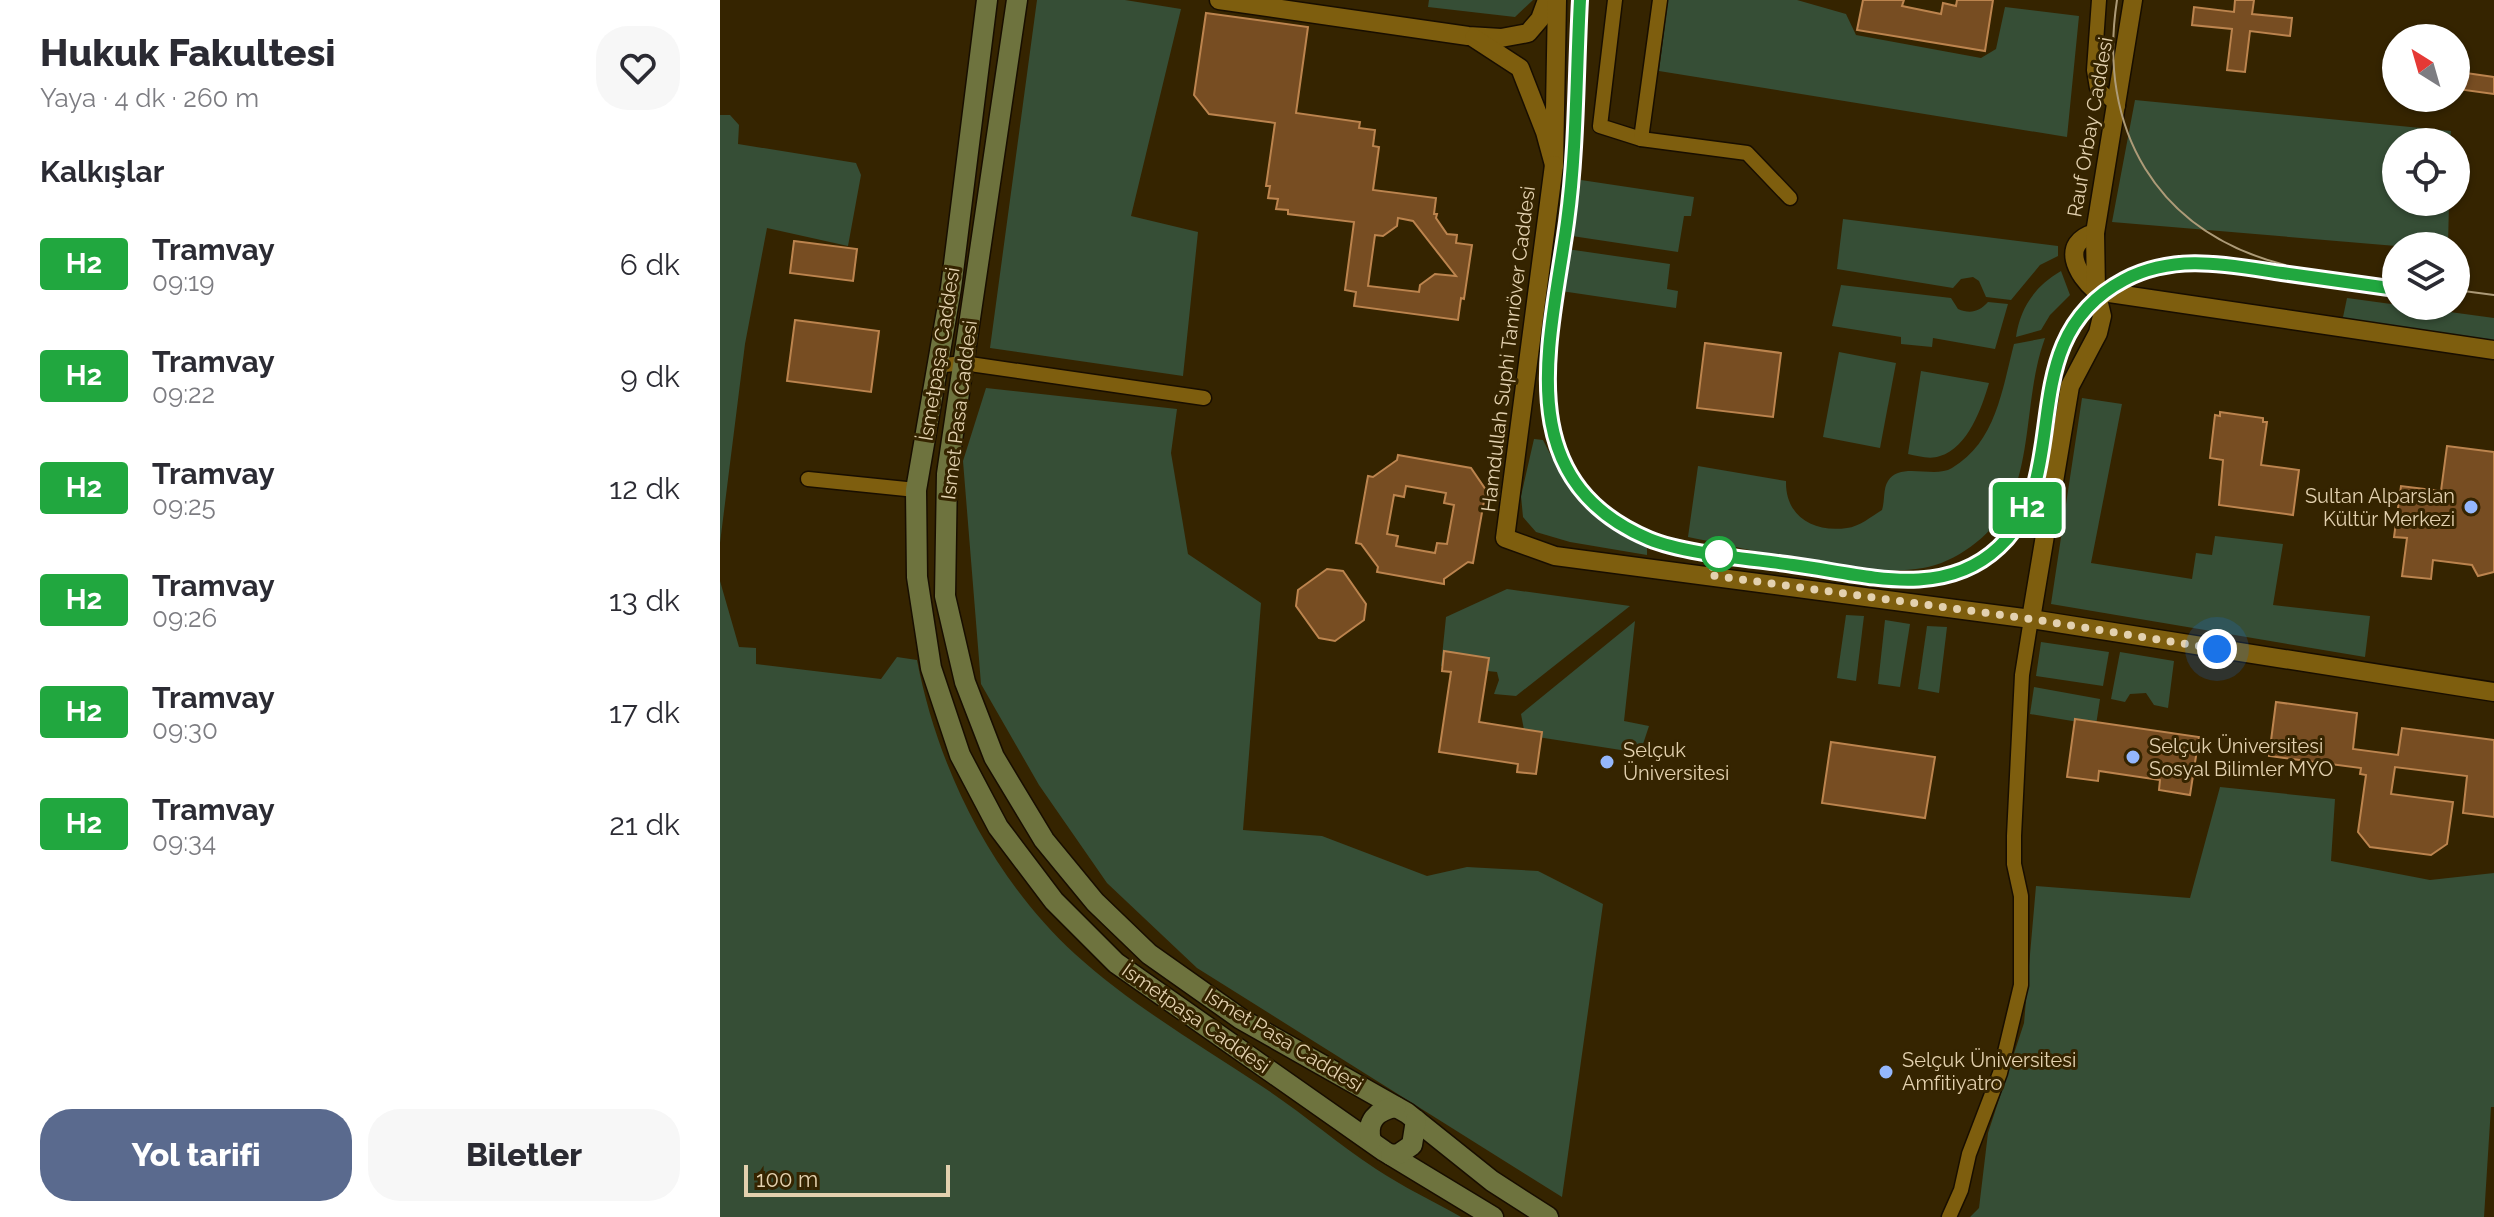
<!DOCTYPE html>
<html lang="tr">
<head>
<meta charset="utf-8">
<style>
	:root { --surface:#fff; --page:#f7f7f7; --text:#2b2b33; --muted:#7c7c81; --accent:#5a6a8e }
	body { margin:0; font-family:Raleway,sans-serif; background:var(--page); color:var(--text); height:100vh; display:flex; flex-direction:column; font-size:30px; white-space:nowrap }
	* { box-sizing:border-box; margin:0 }
	p { font-size:26px; color:var(--muted) }
	.icon { flex:none; width:44px; height:44px; fill:none; stroke:currentColor; stroke-width:2; stroke-linecap:round; stroke-linejoin:round }
	.map { position:relative; flex:1; overflow:hidden }
	.panel { display:flex; flex-direction:column; background:var(--surface); width:720px }
	.panel>* { flex:none }
	.badge { padding:0 16px; border-radius:6px; font-size:28px; line-height:52px }
	.needle { width:52px; rotate:323deg }
	.buttons { position:absolute; left:1662px; top:24px; display:grid; gap:16px }
	.buttons a { display:grid; place-items:center; width:88px; height:88px; border-radius:50%; background:var(--surface); box-shadow:0 2px 6px #0004; font-size:40px }
	.scale { position:absolute; left:24px; bottom:20px; width:206px; box-sizing:border-box; padding-left:8px; border:4px solid #e3d1af; border-top:0; font-size:22px; line-height:28px; white-space:nowrap; color:#e3d1af; -webkit-text-stroke:6px #352400; paint-order:stroke }
	.you { position:absolute; width:40px; height:40px; margin:-20px; border:6px solid #fff; border-radius:50%; background:#1a73e8; box-shadow:0 0 0 12px #1a73e833 }
	.map>.badge { position:absolute; translate:-50% -50%; box-shadow:0 0 0 4px #fff }
	h2 { padding:0 40px; font-size:30px; line-height:72px }
	.round { display:grid; place-items:center; flex:none; width:84px; height:84px; border-radius:32px; background:var(--page) }
	.head { display:flex; align-items:center; justify-content:space-between; height:136px; padding:0 40px }
	h1 { font-size:38px; font-weight:800; line-height:60px }
	.button { display:flex; gap:16px; margin-top:auto; padding:16px 40px }
	.button a { flex:1; height:92px; border-radius:32px; background:var(--accent); color:#fff; font-size:32px; font-weight:800; line-height:92px; text-align:center }
	.button a+a { background:var(--page); color:var(--text) }
	ul { padding:0; list-style:none }
	li { display:flex; align-items:center; gap:24px; height:112px; padding:0 40px }
	li div { flex:1 }
	li b { display:block; font-size:30px }
	li em { font-style:normal }
	li .badge { min-width:88px; font-weight:700; text-align:center }
	main { display:flex; flex:1; min-height:0 }
	.map>svg:first-child { display:block }
	.green { fill:#364e36 }
	.building { fill:#774d22; stroke:#bc844e; stroke-width:2; fill-rule:evenodd }
	.lines { fill:none; stroke-linecap:round; stroke-linejoin:round }
	.minor-casing { stroke:#180e00; stroke-width:17 }
	.tertiary-casing { stroke:#180e00; stroke-width:21 }
	.secondary-casing { stroke:#180e00; stroke-width:23 }
	.minor { stroke:#7e5e0e; stroke-width:14 }
	.tertiary { stroke:#7e5e0e; stroke-width:18 }
	.secondary { stroke:#6e733e; stroke-width:20 }
	.tram { stroke:#ad9b78; stroke-width:2 }
	.line-casing { stroke:#fff; stroke-width:18 }
	.line { stroke:#21a73f; stroke-width:12 }
	.walk { stroke:#e3d1af; stroke-width:8; stroke-dasharray:0 14.4 }
	.poi-dot { fill:#94b7fd; stroke:#352400; stroke-width:3 }
	.stop-dot { fill:#fff; stroke:#21a73f; stroke-width:4 }
	.labels { text-anchor:middle; stroke-width:6; stroke-linejoin:round; paint-order:stroke }
	.street-label { font-size:20px; fill:#e3d1af; stroke:#352400 }
	.poi-label { font-size:20px; fill:#e3d1af; stroke:#352400; text-anchor:start }
</style>
</head>
<body>
<main>
<section class="panel">
<div class="head"><div><h1>Hukuk Fakultesi</h1><p>Yaya · 4 dk · 260 m</p></div><a class="round"><svg class="icon" aria-label="heart" viewBox="0 0 24 24"><path d="M12 20l-8-8c-3-5 5-10 8-4 3-6 11-1 8 4z"/></svg></a></div>
<h2>Kalkışlar</h2>
<ul>
<li><span class="badge" style="background:#21a73f;color:#fff">H2</span><div><b>Tramvay</b><p>09:19</p></div><em>6 dk</em></li>
<li><span class="badge" style="background:#21a73f;color:#fff">H2</span><div><b>Tramvay</b><p>09:22</p></div><em>9 dk</em></li>
<li><span class="badge" style="background:#21a73f;color:#fff">H2</span><div><b>Tramvay</b><p>09:25</p></div><em>12 dk</em></li>
<li><span class="badge" style="background:#21a73f;color:#fff">H2</span><div><b>Tramvay</b><p>09:26</p></div><em>13 dk</em></li>
<li><span class="badge" style="background:#21a73f;color:#fff">H2</span><div><b>Tramvay</b><p>09:30</p></div><em>17 dk</em></li>
<li><span class="badge" style="background:#21a73f;color:#fff">H2</span><div><b>Tramvay</b><p>09:34</p></div><em>21 dk</em></li>
</ul>
<div class="button"><a>Yol tarifi</a><a>Biletler</a></div>
</section>
<div class="map">
<svg width="1774" height="1217" viewBox="0 0 1774 1217">
	<rect width="100%" height="100%" fill="#352400"/>
	<!-- green -->
	<g class="green">
		<polygon points="317,0 405,0 461,9 411,216 478,232 463,376 270,348"/>
		<polygon points="709,0 813,0 795,17 708,7"/>
		<polygon points="948,0 1077,0 1126,14 1136,35 1261,58 1276,49 1285,7 1359,16 1347,137 939,71"/>
		<polygon points="1415,100 1731,131 1730,142 1676,142 1676,202 1729,202 1728,246 1676,246 1392,222"/>
		<polygon points="0,115 10,115 19,125 18,144 136,163 141,175 128,246 47,228 25,344 0,543"/>
		<polygon points="861,180 974,197 971,216 964,216 958,252 852,236"/>
		<polygon points="1123,219 1338,246 1338,256 1320,265 1291,300 1266,297 1259,281 1253,277 1241,279 1233,288 1117,269"/>
		<polygon points="847,249 950,264 947,289 958,291 956,308 841,291"/>
		<path d="M1341,271L1350,295L1330,315L1321,330L1296,337C1300,308 1315,286 1341,271Z"/>
		<path d="M1121,285L1231,298L1238,309C1250,314 1259,312 1268,302L1288,304L1275,349L1213,338L1212,347L1181,344V337L1112,326Z"/>
		<polygon points="1627,298 1774,318 1774,343 1622,322"/>
		<path d="M1325,338C1306,390 1312,450 1291,499C1277,531 1239,562 1203,568C1142,579 1031,549 968,537L978,466L1066,481C1065,516 1093,533 1127,528C1139,527 1152,516 1162,510C1165,501 1163,488 1168,481C1180,461 1214,479 1232,468C1276,442 1282,390 1294,344Z"/>
		<polygon points="1119,352 1176,363 1160,448 1103,437"/>
		<path d="M1201,371L1269,383C1262,407 1248,448 1220,456C1210,460 1198,456 1188,454Z"/>
		<polygon points="266,388 457,409 451,453 468,554 541,603 523,830 602,836 707,876 747,867 818,871 883,904 842,1197 477,968 387,883 319,785 261,684 243,461"/>
		<polygon points="1362,398 1402,404 1371,563 1472,579 1476,553 1492,555 1495,536 1563,544 1553,605 1650,616 1645,657 1331,604"/>
		<path d="M814,439L823,440C852,497 869,517 927,546V555L850,542L816,532L803,517L801,496Z"/>
		<path d="M0,581L19,647L36,648V664L161,679L177,657L197,660C218,769 272,878 355,954C411,1005 480,1045 543,1087C582,1113 617,1143 656,1169C683,1187 713,1201 741,1217H0Z"/>
		<polygon points="787,589 910,606 796,696 774,694 779,680 777,672 721,666 726,617"/>
		<polygon points="1126,615 1144,616 1136,681 1117,678"/>
		<polygon points="1165,620 1190,624 1180,687 1158,684"/>
		<polygon points="915,621 904,721 929,726 920,753 805,735 801,714"/>
		<polygon points="1207,626 1227,627 1219,693 1198,689"/>
		<polygon points="1321,642 1389,652 1383,686 1316,676"/>
		<polygon points="1400,652 1454,661 1448,708 1434,705 1426,693 1410,694 1405,702 1391,699"/>
		<polygon points="1314,687 1380,699 1376,725 1310,714"/>
		<polygon points="1500,787 1615,799 1611,861 1710,880 1774,873 1774,1107 1771,1107 1764,1217 1250,1217 1259,1208 1268,1133 1304,1023 1316,886 1470,898"/>
	</g>
	<!-- building -->
	<g class="building">
		<polygon points="1143,0 1184,0 1182,6 1221,14 1223,3 1236,6 1237,0 1273,0 1265,51 1137,30"/>
		<polygon points="1515,0 1534,0 1532,14 1572,18 1570,36 1530,31 1525,72 1507,70 1512,29 1472,25 1474,7 1514,12"/>
		<path d="M486,13L588,27L576,113L640,122L639,128L655,130L653,146L659,147L653,190L716,198L714,214H717L716,218L727,234L737,235L736,243L752,245L744,299L741,298L738,320L634,306L636,292L625,290L634,222L568,214V210L556,209L558,199L548,198L550,186H546L555,123L489,114L474,95ZM678,218L693,221L736,276L715,274L700,285L699,292L648,286L655,235L663,236L677,226Z"/>
		<polygon points="1739,72 1774,77 1774,94 1737,89"/>
		<polygon points="74,241 137,249 133,281 70,273"/>
		<polygon points="75,320 159,331 151,392 67,381"/>
		<polygon points="985,343 1061,353 1053,417 977,408"/>
		<polygon points="1500,412 1543,418 1543,422 1547,422 1541,465 1579,470 1573,515 1499,505 1503,460 1490,458 1495,415 1500,416"/>
		<polygon points="1727,446 1774,452 1774,572 1758,576 1752,565 1713,560 1711,579 1682,576 1687,538 1674,537 1681,486 1721,491"/>
		<path d="M678,455L751,468L766,490L753,563L748,562L724,579V584L657,572L658,567L641,544L636,543L648,476L653,477L677,460ZM686,486L726,493L724,503L734,505L727,544L717,543L715,553L676,546L678,536L667,534L674,495L684,497Z"/>
		<polygon points="607,569 623,571 646,604 644,620 615,641 599,638 576,606 578,590"/>
		<polygon points="724,651 769,658 759,722 822,732 816,774 797,772 798,764 719,752 731,672 722,671"/>
		<polygon points="1556,702 1637,713 1633,749 1678,755 1682,728 1774,740 1774,817 1743,813 1747,776 1675,767 1671,794 1733,802 1727,844 1711,855 1650,847 1638,832 1646,775 1640,774 1641,768 1549,756"/>
		<polygon points="1355,719 1479,737 1470,795 1439,790 1440,780 1379,771 1378,781 1347,777"/>
		<polygon points="1111,742 1215,757 1205,818 1102,803"/>
	</g>
	<g class="lines">
		<defs>
			<g id="minor">
				<polyline points="895,0 880,126 921,139 1027,153 1070,198"/>
				<polyline points="1379,0 1374,70 1377,88 1398,106"/>
				<polyline points="921,139 940,0"/>
				<polyline points="216,366 243,363 484,398"/>
				<polyline points="88,479 196,490"/>
				<polyline points="1229,1217 1241,1190 1249,1154 1280,1073 1301,985 1301,896 1294,864 1294,836 1302,675 1311,619"/>
			</g>
			<g id="tertiary">
				<polyline points="499,0 748,36 781,38 808,33 820,19 827,0"/>
				<polyline points="754,38 800,68 825,132 834,165 837,0"/>
				<polyline points="834,165 785,538 835,556 1311,619 1774,692"/>
				<path d="M1375,233C1339,243 1357,275 1376,291"/>
				<polyline points="1376,291 1774,350"/>
				<polyline points="1311,619 1350,386 1378,333 1382,316 1376,291 1375,233 1413,0"/>
			</g>
			<g id="secondary">
				<polyline points="267,0 231,288 196,490 197,577 211,668 240,755 278,827 334,901 396,963 664,1151 773,1217"/>
				<polyline points="297,0 227,474 225,596 245,682 274,757 324,840 375,902 429,954 521,1019 687,1113 772,1181 828,1217"/>
				<path d="M651,1141C646,1122 656,1110 676,1107"/>
				<polyline points="671,1155 679,1154 692,1145 696,1120"/>
			</g>
		</defs>
		<!-- minor casing -->
		<use href="#minor" class="minor-casing"/>
		<!-- tertiary casing -->
		<use href="#tertiary" class="tertiary-casing"/>
		<!-- secondary casing -->
		<use href="#secondary" class="secondary-casing"/>
		<!-- minor -->
		<use href="#minor" class="minor"/>
		<!-- tertiary -->
		<use href="#tertiary" class="tertiary"/>
		<!-- secondary -->
		<use href="#secondary" class="secondary"/>
		<!-- tram -->
		<g class="tram">
			<path d="M860,0C857,55 858,111 854,166C846,285 777,435 896,520C945,556 1017,556 1075,565C1142,575 1221,600 1278,548C1348,484 1300,371 1376,301C1402,275 1436,264 1472,262L1676,289"/>
			<path d="M1397,0C1377,129 1436,232 1565,265"/>
			<polyline points="1736,290 1774,295"/>
		</g>
	</g>
	<g class="lines">
		<defs>
			<path id="line" d="M860,0C856,74 857,149 847,222C831,340 787,479 929,539C965,554 1033,559 1073,565C1142,574 1222,601 1279,547C1357,475 1289,341 1404,280C1455,253 1508,265 1562,273C1600,278 1638,284 1676,289"/>
		</defs>
		<!-- line casing -->
		<use href="#line" class="line-casing"/>
		<!-- line -->
		<use href="#line" class="line"/>
		<!-- walk -->
		<polyline class="walk" points="999,554 989,575 1311,619 1497,649"/>
	</g>
	<!-- markers -->
	<g class="poi-dot">
		<circle cx="1751" cy="507" r="8"/>
		<circle cx="1413" cy="757" r="8"/>
		<circle cx="887" cy="762" r="8"/>
		<circle cx="1166" cy="1072" r="8"/>
	</g>
	<circle class="stop-dot" cx="999" cy="554" r="16"/>
	<g class="labels">
		<!-- street labels -->
		<g class="street-label">
			<text transform="translate(1370 127) rotate(-80)" y="7">Rauf Orbay Caddesi</text>
			<text transform="translate(788 349) rotate(-83)" y="7">Hamdullah Suphi Tanrıöver Caddesi</text>
			<text transform="translate(219 354) rotate(-81)" y="7">İsmetpaşa Caddesi</text>
			<text transform="translate(239 410) rotate(-83)" y="7">Ismet Pasa Caddesi</text>
			<text transform="translate(476 1018) rotate(35)" y="7">İsmetpaşa Caddesi</text>
			<text transform="translate(564 1040) rotate(31)" y="7">Ismet Pasa Caddesi</text>
		</g>
		<!-- poi labels -->
		<g class="poi-label">
			<text x="1735" y="503" text-anchor="end">Sultan Alparslan<tspan x="1735" dy="23">Kültür Merkezi</tspan></text>
			<text x="1429" y="753">Selçuk Üniversitesi<tspan x="1429" dy="23">Sosyal Bilimler MYO</tspan></text>
			<text x="903" y="757">Selçuk<tspan x="903" dy="23">Üniversitesi</tspan></text>
			<text x="1182" y="1067">Selçuk Üniversitesi<tspan x="1182" dy="23">Amfitiyatro</tspan></text>
		</g>
	</g>
</svg>
<div class="buttons">
<a><svg class="needle" viewBox="-14 -14 28 28"><path d="M0-13l5 13h-10z" fill="#e53935"/><path d="M0 13l5-13h-10z" fill="#7c7c81"/></svg></a>
<a><svg class="icon" aria-label="locate" viewBox="0 0 24 24"><circle cx="12" cy="12" r="6"/><path d="M12 2v4M12 18v4M2 12h4M18 12h4"/></svg></a>
<a><svg class="icon" aria-label="layers" viewBox="0 0 24 24"><path d="M12 4l9 5-9 5-9-5zM3 14l9 5 9-5"/></svg></a>
</div>
<div class="scale">100 m</div>
<div class="you" style="left:1497px;top:649px"></div>
<b class="badge" style="left:1307px;top:508px;background:#21a73f;color:#fff">H2</b>
</div>
</main>
</body>
</html>
